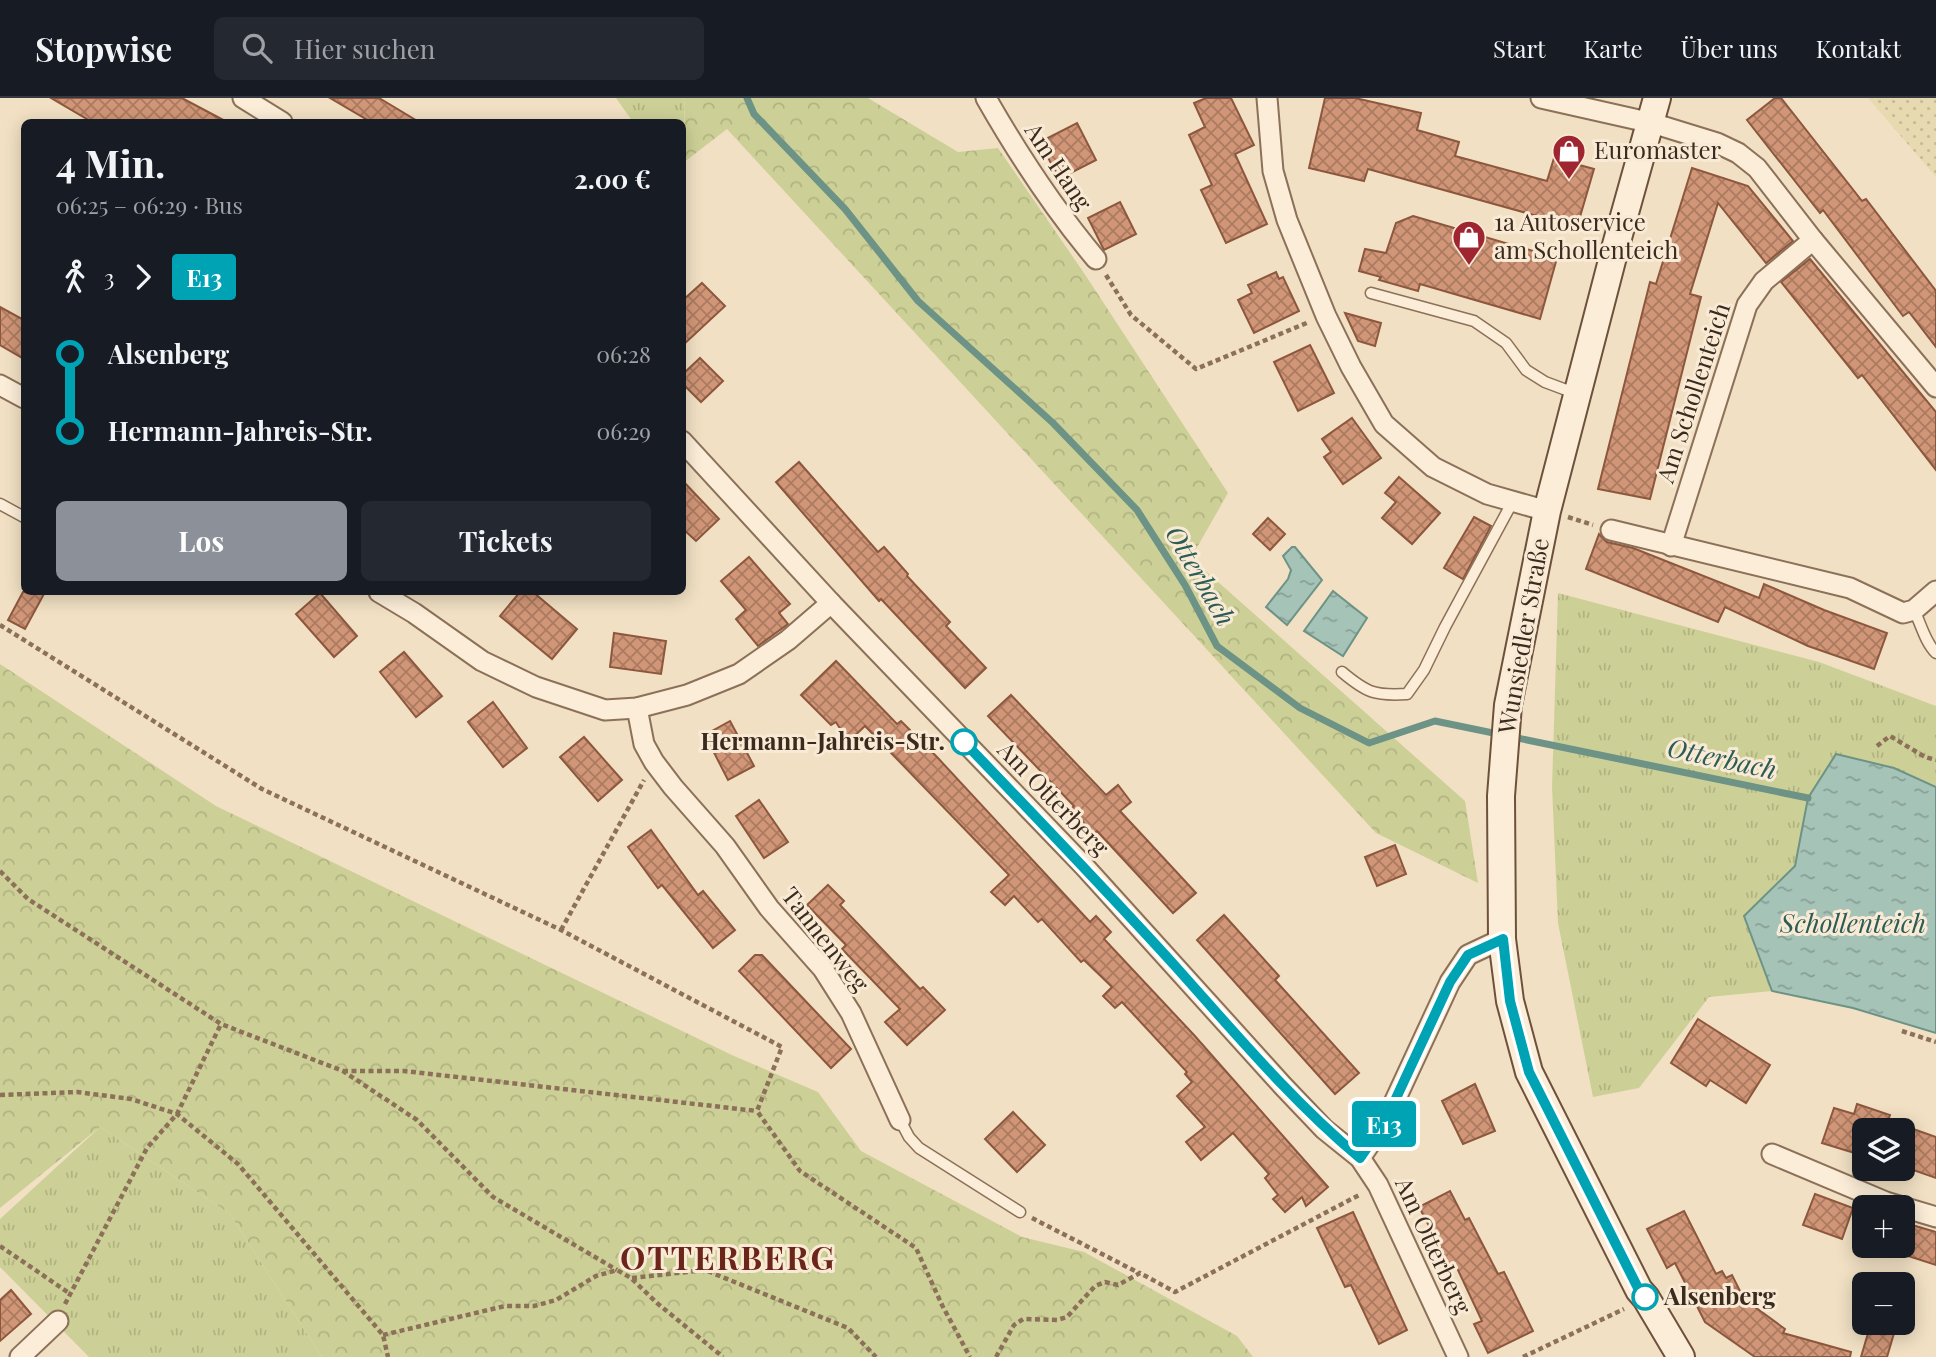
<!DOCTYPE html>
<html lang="de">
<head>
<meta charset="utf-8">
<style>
	:root { --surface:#171b24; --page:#242831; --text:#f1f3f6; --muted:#9ea1a6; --line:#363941; --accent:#8c9099 }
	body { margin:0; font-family:"Playfair Display",serif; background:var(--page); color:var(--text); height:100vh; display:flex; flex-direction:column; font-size:26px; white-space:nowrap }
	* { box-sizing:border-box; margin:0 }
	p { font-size:23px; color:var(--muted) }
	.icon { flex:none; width:38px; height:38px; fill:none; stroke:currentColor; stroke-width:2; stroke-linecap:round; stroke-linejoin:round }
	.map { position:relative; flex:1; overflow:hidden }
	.sheet { position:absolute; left:21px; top:21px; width:665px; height:476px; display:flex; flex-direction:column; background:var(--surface); border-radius:10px; box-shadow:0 4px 18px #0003 }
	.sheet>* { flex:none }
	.badge { padding:0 14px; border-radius:5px; font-size:24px; line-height:46px }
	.buttons { position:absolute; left:1852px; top:1020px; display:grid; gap:14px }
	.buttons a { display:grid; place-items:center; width:63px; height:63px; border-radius:10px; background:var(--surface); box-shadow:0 4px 18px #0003; font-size:35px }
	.map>.badge { position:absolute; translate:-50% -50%; box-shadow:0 0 0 4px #fff }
	.legs { display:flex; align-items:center; gap:10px; height:77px; padding:0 35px; font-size:23px }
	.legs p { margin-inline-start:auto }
	.headline { display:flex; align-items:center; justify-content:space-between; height:119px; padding:0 35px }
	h1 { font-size:38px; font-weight:700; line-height:52px }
	.button { display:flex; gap:14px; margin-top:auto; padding:14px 35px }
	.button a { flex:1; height:80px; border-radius:10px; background:var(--accent); color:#fff; font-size:28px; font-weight:700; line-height:80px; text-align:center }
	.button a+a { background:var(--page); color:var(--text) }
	ul { padding:0 35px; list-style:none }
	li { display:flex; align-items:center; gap:24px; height:77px; font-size:26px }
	li i { display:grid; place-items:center; width:10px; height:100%; margin:0 9px; background:currentColor }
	li i::after { content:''; width:18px; height:18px; margin:-9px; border:5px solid; border-radius:50%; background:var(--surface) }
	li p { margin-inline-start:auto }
	li:first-child i { background:linear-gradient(#0000 50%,currentColor 0) }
	li:last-child i { background:linear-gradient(currentColor 50%,#0000 0) }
	header { display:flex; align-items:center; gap:42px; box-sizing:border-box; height:98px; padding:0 35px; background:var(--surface); border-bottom:2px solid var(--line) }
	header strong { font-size:33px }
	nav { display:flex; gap:38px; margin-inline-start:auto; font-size:24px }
	.search { width:490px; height:63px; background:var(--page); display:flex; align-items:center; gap:18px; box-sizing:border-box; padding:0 24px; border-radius:10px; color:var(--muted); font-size:26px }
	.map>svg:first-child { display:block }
	.farmland { fill:url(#farmland-dots) }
	.grass { fill:url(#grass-tufts) }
	.forest { fill:url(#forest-crowns) }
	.water { fill:url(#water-ripples); stroke:#6c9386; stroke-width:2 }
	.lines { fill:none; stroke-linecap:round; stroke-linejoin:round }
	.stream { stroke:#6c9386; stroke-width:7 }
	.building { fill:url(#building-cross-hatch); stroke:#8d573d; stroke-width:2 }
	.lane-casing { stroke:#8c7059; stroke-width:13 }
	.street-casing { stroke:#8c7059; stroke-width:23 }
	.secondary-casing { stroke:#6e513c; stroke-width:30 }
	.path { stroke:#8c7059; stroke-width:4.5; stroke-dasharray:5 3.5; stroke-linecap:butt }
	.lane { stroke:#fbedd7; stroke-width:10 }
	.street { stroke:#fbedd7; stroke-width:19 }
	.secondary { stroke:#fbedd7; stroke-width:26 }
	.line-1-casing { stroke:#fff; stroke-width:16 }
	.line-1 { stroke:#00a3b4; stroke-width:10 }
	.stop-1-dot { fill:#fff; stroke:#00a3b4; stroke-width:3.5 }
	.labels { text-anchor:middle; stroke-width:6; stroke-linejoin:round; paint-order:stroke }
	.poi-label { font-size:24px; fill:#3b2a1e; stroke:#f8ead4; text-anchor:start }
	.street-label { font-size:24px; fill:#3b2a1e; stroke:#f8ead4 }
	.stop-label { font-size:24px; font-weight:bold; fill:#3b2a1e; stroke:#f8ead4; text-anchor:end }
	.water-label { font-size:26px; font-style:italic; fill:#2c5c55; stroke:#f8ead4 }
	.district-label { font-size:32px; font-weight:bold; letter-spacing:2px; fill:#6b251a; stroke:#f8ead4 }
</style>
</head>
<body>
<header>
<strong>Stopwise</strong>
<div class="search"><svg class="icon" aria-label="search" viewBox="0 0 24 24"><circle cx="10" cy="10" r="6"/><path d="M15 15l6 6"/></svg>Hier suchen</div>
<nav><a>Start</a><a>Karte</a><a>Über uns</a><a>Kontakt</a></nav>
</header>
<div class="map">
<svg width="1936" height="1259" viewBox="0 0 1936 1259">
	<defs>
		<pattern id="farmland-dots" width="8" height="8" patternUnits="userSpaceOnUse" patternTransform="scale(1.75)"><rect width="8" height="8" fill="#e7dab0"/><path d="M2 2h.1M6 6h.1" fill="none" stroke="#c7bb97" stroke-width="1.8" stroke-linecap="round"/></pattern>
		<pattern id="grass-tufts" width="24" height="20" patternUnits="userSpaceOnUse" patternTransform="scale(1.75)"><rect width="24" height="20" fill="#cdd096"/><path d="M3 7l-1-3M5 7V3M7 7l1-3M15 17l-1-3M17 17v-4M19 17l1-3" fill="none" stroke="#b1b381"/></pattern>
		<pattern id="forest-crowns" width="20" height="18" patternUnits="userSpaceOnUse" patternTransform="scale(1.75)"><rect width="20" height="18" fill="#cdd096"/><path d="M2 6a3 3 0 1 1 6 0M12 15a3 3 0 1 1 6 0" fill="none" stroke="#b1b381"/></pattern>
		<pattern id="water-ripples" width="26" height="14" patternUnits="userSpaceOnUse" patternTransform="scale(1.75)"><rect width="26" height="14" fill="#a6c3b8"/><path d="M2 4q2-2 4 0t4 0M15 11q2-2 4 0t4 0" fill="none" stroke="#889f95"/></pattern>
		<pattern id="building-cross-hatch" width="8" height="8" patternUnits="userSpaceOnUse" patternTransform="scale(1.75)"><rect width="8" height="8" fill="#d19677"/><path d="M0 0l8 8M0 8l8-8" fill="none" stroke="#ab7b61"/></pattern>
	</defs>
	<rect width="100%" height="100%" fill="#f1e0c3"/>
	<!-- farmland -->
	<polygon class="farmland" points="1868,0 1936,0 1936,79"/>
	<!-- grass -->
	<g class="grass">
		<polygon points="616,0 685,0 683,40 682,24 633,24"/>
		<polygon points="1558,495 1819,564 1936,608 1936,689 1894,670 1808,700 1795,768 1744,818 1772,893 1709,899 1639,990 1593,999 1558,825 1552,689"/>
		<polygon points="100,1029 230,1116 322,1259 89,1259 0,1169 0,1121"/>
	</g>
	<!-- forest -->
	<g class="forest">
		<polygon points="685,0 868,0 958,54 998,50 1084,175 1228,395 1191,460 1465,703 1478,785 1376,735 727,31 683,65"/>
		<polygon points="0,566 216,708 734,958 818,994 861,1053 1022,1139 1084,1154 1237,1238 1253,1259 322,1259 230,1116 100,1029 0,1110"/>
	</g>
	<!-- water -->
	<g class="water">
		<polygon points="1292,449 1295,449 1322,482 1287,527 1266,509 1288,481 1291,472 1283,458"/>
		<polygon points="1333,493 1367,520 1343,558 1304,533"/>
		<polygon points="1836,656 1894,670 1936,689 1936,935 1853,910 1772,893 1744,818 1795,768 1808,700"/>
	</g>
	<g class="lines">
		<!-- stream -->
		<polyline class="stream" points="747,0 754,16 845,111 918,203 1053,325 1137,412 1185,487 1217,548 1300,610 1369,645 1435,623 1808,700"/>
	</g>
	<!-- building -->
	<g class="building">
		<polygon points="51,0 182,0 227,24 92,24"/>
		<polygon points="330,0 379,0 419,24 371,24"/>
		<polygon points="1206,0 1231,0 1254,47 1235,56 1267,126 1226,145 1201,92 1212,87 1189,37 1205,29 1194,5"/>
		<polygon points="1325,0 1355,0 1421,15 1417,32 1459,44 1455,58 1547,83 1554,60 1594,71 1577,129 1368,71 1364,83 1309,70"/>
		<polygon points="1775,0 1781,0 1862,103 1866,101 1936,193 1936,249 1909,214 1903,218 1823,112 1820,115 1747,22"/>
		<polygon points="1077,25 1096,62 1059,81 1040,44"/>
		<polygon points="1692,70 1748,88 1793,143 1766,165 1718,105 1690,196 1701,199 1650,401 1598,391 1650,184 1656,186"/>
		<polygon points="1120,104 1136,136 1104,152 1088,120"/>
		<polygon points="1413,118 1557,160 1540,221 1420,186 1418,193 1379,182 1381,179 1359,173 1365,151 1386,155 1396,125"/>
		<polygon points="1810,161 1936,314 1936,372 1862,277 1858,280 1781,184"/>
		<polygon points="1276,174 1279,181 1283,179 1299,213 1254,235 1238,202 1252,195 1248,187"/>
		<polygon points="702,185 725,208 682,248 682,203"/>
		<polygon points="0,209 24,222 24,261 0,247"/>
		<polygon points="1345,215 1381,225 1375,248 1358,243"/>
		<polygon points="1310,247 1334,295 1298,313 1274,264"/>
		<polygon points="700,260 723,283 701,304 682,285 682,277"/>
		<polygon points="1352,320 1381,360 1343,386 1324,359 1331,354 1322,341"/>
		<polygon points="799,364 878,454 884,449 908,476 907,478 950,524 946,528 986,570 965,590 881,501 879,503 776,384"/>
		<polygon points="1399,379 1440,415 1412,446 1382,420 1396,404 1385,395"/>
		<polygon points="682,382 719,421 696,443 682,430"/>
		<polygon points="1474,419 1491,428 1463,481 1444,470"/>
		<polygon points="1268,420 1285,436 1270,452 1253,436"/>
		<polygon points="1599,436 1607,444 1633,450 1759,500 1764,486 1824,512 1887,535 1874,571 1808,548 1725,509 1718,524 1586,471"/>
		<polygon points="749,459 790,506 779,515 788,526 758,548 736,521 746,512 721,483"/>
		<polygon points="23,494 45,494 25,531 8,522"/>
		<polygon points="520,494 533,494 577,531 552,561 500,518"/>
		<polygon points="320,495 357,538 334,559 296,516"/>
		<polygon points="614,535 666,543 661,576 610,569"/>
		<polygon points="404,554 442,598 416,619 380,574"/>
		<polygon points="836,563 897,626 901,623 937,659 1090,824 1096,818 1111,834 1104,841 1194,937 1328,1089 1306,1108 1302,1099 1285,1114 1273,1101 1278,1097 1265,1080 1269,1076 1233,1035 1201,1062 1186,1044 1205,1029 1177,998 1192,984 1185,976 1187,974 1122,904 1115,910 1103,898 1112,889 1084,862 1081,864 1042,821 1038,824 1014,798 1005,807 991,794 1009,777 865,628 848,644 836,624 831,627 801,597"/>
		<polygon points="1011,597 1106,697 1118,687 1131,704 1120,713 1196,795 1173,815 1097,733 1094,736 1071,711 1074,708 988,618"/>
		<polygon points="493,604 527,650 503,669 468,624"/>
		<polygon points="730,623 754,668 728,682 705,637"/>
		<polygon points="584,639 622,682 598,703 560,659"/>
		<polygon points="759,702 788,744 764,760 736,718"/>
		<polygon points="651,732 698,797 703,793 735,832 713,850 662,787 658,790 628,749"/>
		<polygon points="1395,747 1406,776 1377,788 1365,759"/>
		<polygon points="828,787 844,803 840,807 920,891 923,889 945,912 907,947 885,924 900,911 842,851 846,847 807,807"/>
		<polygon points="1224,817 1279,878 1275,882 1359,975 1335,996 1197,842"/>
		<polygon points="755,857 762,857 851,951 831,970 739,873"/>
		<polygon points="1698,921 1770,967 1746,1005 1710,982 1706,988 1671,965"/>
		<polygon points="1475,986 1495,1033 1463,1046 1442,1003"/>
		<polygon points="1857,1006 1890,1017 1884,1032 1864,1032 1864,1058 1822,1045 1834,1010 1854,1016"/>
		<polygon points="1013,1014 1045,1047 1017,1074 985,1041"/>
		<polygon points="1902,1027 1936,1039 1936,1080 1902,1068"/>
		<polygon points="1450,1093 1465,1122 1469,1120 1498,1176 1504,1174 1533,1233 1488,1255 1474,1226 1482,1223 1457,1170 1452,1172 1419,1109"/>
		<polygon points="1815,1096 1853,1110 1842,1141 1803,1127"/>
		<polygon points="1684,1113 1716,1176 1722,1173 1726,1180 1732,1177 1744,1201 1785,1231 1783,1235 1851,1254 1850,1259 1755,1259 1705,1224 1675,1165 1667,1170 1647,1131"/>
		<polygon points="1353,1114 1407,1232 1379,1246 1351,1187 1345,1189 1317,1130"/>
		<polygon points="1902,1124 1936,1134 1936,1167 1902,1156"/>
		<polygon points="11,1192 31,1216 0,1243 0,1202"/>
		<polygon points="1871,1225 1897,1225 1887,1259 1861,1259"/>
	</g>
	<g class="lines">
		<defs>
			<g id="lane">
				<polyline points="1371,195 1474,223 1506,245 1526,272 1545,284 1577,296"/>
				<polyline points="0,406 24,419"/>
				<path d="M1914,512C1921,526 1925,544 1936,555"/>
				<path d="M1342,574C1367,595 1375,598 1407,596L1424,572L1445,529L1513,403"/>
				<polyline points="900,1022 909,1039 919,1050 1020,1114"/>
			</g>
			<g id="street">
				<polyline points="243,0 282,24"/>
				<path d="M986,0C1018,56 1054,111 1096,161"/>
				<polyline points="1267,0 1273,73 1287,122 1326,218 1351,269 1384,326 1433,369 1487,396 1547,413"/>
				<polyline points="1541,0 1652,25 1717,45 1738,55 1757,70 1813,142 1936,289"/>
				<polyline points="0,287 24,300"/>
				<polyline points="682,343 831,505 1084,768 1283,988 1324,1031 1360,1060 1378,1087 1458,1259"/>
				<polyline points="1611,432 1850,490 1903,515 1914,512 1936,493"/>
				<polyline points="1671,448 1747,207 1764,183 1813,142"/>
				<polyline points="379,494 414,515 482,563 536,589 605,612 637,610 687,597 739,576 788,542 831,505"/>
				<polyline points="637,610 644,646 654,664 673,689 725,748 769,810 823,871 851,915 900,1022"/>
				<polyline points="1772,1056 1886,1104 1936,1119"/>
				<polyline points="1360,1060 1385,1024 1450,884 1468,857 1502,841"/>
				<polyline points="20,1259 58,1223"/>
			</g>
			<polyline id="secondary" points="1657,0 1616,147 1547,413 1508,607 1501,698 1502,841 1510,903 1529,974 1639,1192 1646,1200 1681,1259"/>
		</defs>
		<!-- lane casing -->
		<use href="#lane" class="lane-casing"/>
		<!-- street casing -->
		<use href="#street" class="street-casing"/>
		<!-- secondary casing -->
		<use href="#secondary" class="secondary-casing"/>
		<!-- path -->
		<g class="path">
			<polyline points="1106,177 1131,217 1196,271 1309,224"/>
			<polyline points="1568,419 1593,427"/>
			<polyline points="0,527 262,691 561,832 782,949 757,1013 800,1073 916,1150 942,1207 970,1259"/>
			<polyline points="1877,648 1890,638 1925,659 1936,662"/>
			<polyline points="0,773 28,801 221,926 343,973 417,1022 493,1099 617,1172"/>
			<polyline points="561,832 644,682"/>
			<polyline points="1902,933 1936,944"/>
			<polyline points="343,973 404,973 757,1013"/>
			<polyline points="0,997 77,994 131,1001 177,1016 238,1066 383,1237 388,1259"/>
			<polyline points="1032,1120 1139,1175"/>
			<polyline points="0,1148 69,1195"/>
			<polyline points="632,1180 705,1172 848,1230 876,1259"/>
			<polyline points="65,1206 147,1050 177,1016 221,926"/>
			<polyline points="383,1237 505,1208 534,1208 556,1202 596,1178 617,1172 631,1180 657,1205 723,1259"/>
			<polyline points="996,1259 1014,1227 1023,1221 1057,1222 1067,1219 1095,1188 1105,1184 1118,1187 1140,1175 1175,1194 1361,1096"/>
			<polyline points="1523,1259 1624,1211"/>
		</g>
		<!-- lane -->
		<use href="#lane" class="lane"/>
		<!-- street -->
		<use href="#street" class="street"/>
		<!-- secondary -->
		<use href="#secondary" class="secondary"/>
	</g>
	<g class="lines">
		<defs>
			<path id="line-1" d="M964,644C1036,719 1107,793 1176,869C1235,935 1292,1003 1360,1060L1385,1024L1450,884L1468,857L1503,841L1510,903L1529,974L1639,1192L1645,1199"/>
		</defs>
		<!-- line-1 casing -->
		<use href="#line-1" class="line-1-casing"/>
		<!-- line-1 -->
		<use href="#line-1" class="line-1"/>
	</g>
	<!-- icons -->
	<defs>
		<symbol id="shop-pin" viewBox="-11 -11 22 30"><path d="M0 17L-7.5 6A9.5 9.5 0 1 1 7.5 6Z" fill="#9f2530" stroke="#f8ead4"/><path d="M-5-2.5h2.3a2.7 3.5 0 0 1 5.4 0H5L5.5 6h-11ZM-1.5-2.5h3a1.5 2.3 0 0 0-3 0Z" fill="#fff"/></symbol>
	</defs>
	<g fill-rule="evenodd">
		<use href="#shop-pin" x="1550" y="34" width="38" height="52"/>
		<use href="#shop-pin" x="1450" y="120" width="38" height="52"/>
	</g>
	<!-- markers -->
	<g class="stop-1-dot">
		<circle cx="964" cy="644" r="12"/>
		<circle cx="1645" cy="1199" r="12"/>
	</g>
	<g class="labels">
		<!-- poi labels -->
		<g class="poi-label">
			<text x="1594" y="61">Euromaster</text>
			<text x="1494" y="133">1a Autoservice<tspan x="1494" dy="28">am Schollenteich</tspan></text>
		</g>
		<!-- street labels -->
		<g class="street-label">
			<text transform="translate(1058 69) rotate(56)" y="8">Am Hang</text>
			<text transform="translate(1694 295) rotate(-72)" y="8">Am Schollenteich</text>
			<text transform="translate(1524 538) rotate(-80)" y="8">Wunsiedler Straße</text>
			<text transform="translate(1053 701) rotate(46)" y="8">Am Otterberg</text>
			<text transform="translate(825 842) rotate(52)" y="8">Tannenweg</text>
			<text transform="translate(1433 1148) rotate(65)" y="8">Am Otterberg</text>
		</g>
		<!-- stop labels -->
		<g class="stop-label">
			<text x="945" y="652">Hermann-Jahreis-Str.</text>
			<text x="1664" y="1207" text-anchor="start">Alsenberg</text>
		</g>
		<!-- water labels -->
		<g class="water-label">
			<text transform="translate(1200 478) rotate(60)" y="9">Otterbach</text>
			<text transform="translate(1722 661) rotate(12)" y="9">Otterbach</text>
			<text x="1853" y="835">Schollenteich</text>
		</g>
		<!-- district labels -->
		<g class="district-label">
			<text x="728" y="1172">OTTERBERG</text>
		</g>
	</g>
</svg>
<div class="buttons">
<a><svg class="icon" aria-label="layers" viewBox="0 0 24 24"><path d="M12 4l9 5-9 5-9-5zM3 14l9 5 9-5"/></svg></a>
<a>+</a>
<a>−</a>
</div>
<b class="badge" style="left:1384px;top:1026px;background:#00a3b4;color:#fff">E13</b>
<section class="sheet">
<div class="headline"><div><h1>4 Min.</h1><p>06:25 – 06:29 · Bus</p></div><b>2.00 €</b></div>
<div class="legs"><svg class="icon" aria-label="walk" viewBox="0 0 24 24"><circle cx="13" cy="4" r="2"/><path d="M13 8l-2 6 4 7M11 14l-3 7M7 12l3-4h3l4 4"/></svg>3<svg class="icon" aria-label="forward" viewBox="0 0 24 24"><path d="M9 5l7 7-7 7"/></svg><b class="badge" style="background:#00a3b4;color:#fff">E13</b></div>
<ul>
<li><i style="color:#00a3b4"></i><b>Alsenberg</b><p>06:28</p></li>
<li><i style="color:#00a3b4"></i><b>Hermann-Jahreis-Str.</b><p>06:29</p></li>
</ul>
<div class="button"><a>Los</a><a>Tickets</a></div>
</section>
</div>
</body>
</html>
